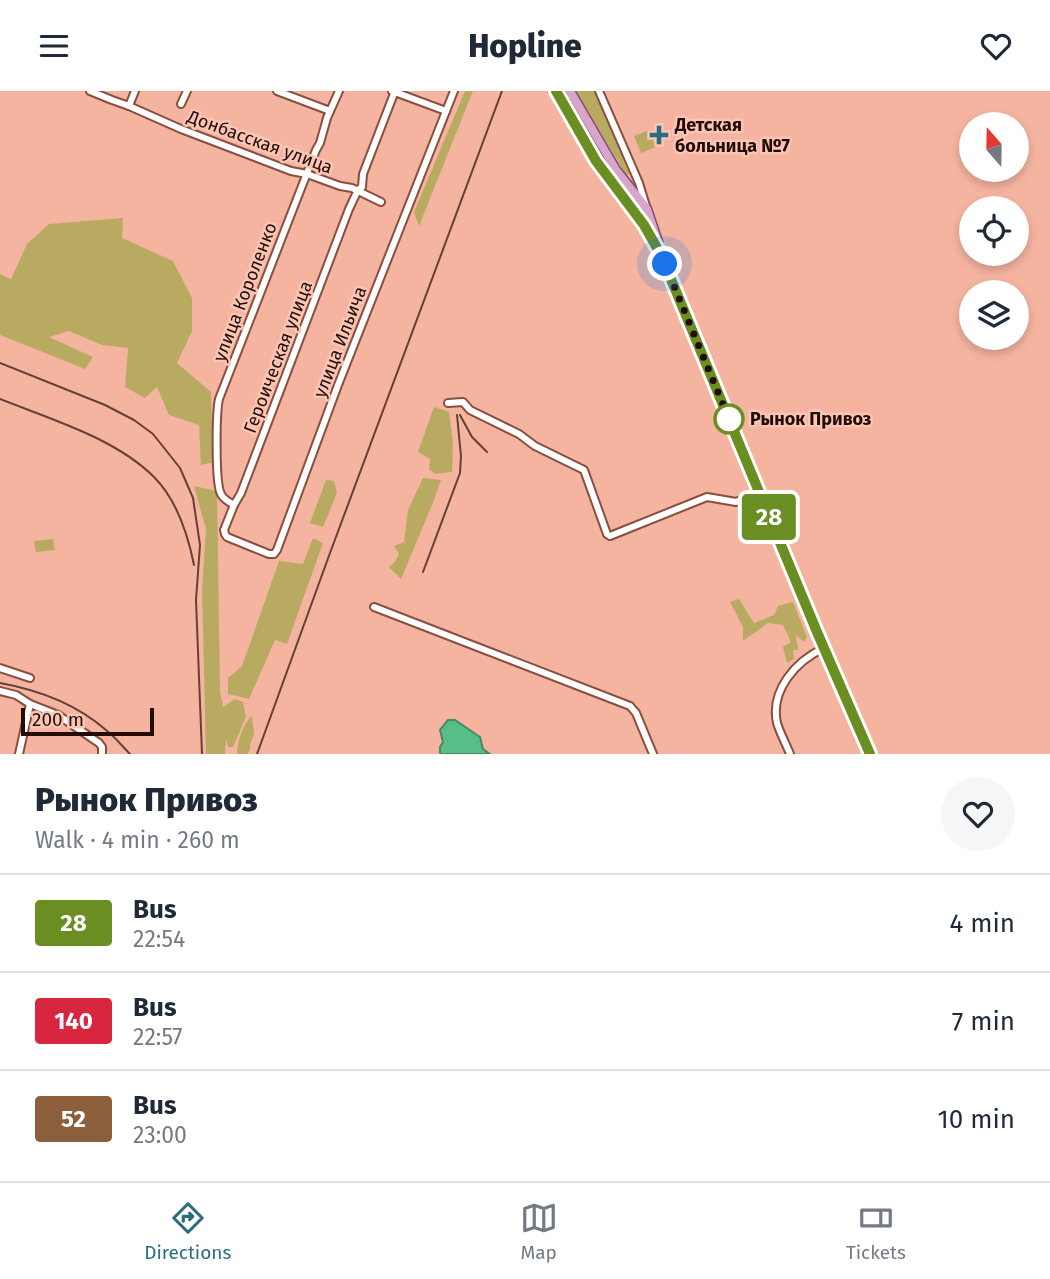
<!DOCTYPE html>
<html lang="en">
<head>
<meta charset="utf-8">
<style>
	:root { --surface:#fff; --page:#f6f6f7; --text:#1f2937; --muted:#747a83; --line:#e0e1e3; --accent:#2a6d7e }
	body { margin:0; font-family:"Fira Sans",sans-serif; background:var(--page); color:var(--text); height:100vh; display:flex; flex-direction:column; font-size:26px; white-space:nowrap }
	* { box-sizing:border-box; margin:0 }
	p { font-size:23px; color:var(--muted) }
	.icon { flex:none; width:38px; height:38px; fill:none; stroke:currentColor; stroke-width:2; stroke-linecap:round; stroke-linejoin:round }
	.map { position:relative; height:663px; overflow:hidden }
	.sheet { display:flex; flex-direction:column; background:var(--surface); flex:1 }
	.sheet>* { flex:none }
	.badge { padding:0 14px; border-radius:5px; font-size:24px; line-height:46px }
	.needle { width:46px; rotate:340deg }
	.fabs { position:absolute; left:959px; top:21px; display:grid; gap:14px }
	.fabs a { display:grid; place-items:center; width:70px; height:70px; border-radius:50%; background:var(--surface); box-shadow:0 4px 10px #0003; font-size:35px }
	.scale { position:absolute; left:21px; bottom:18px; width:133px; box-sizing:border-box; padding-left:7px; border:4px solid #230c06; border-top:0; font-size:19px; line-height:24px; white-space:nowrap; color:#230c06; -webkit-text-stroke:5px #fac5b5; paint-order:stroke }
	.you { position:absolute; width:35px; height:35px; margin:-18px; border:5px solid #fff; border-radius:50%; background:#1a73e8; box-shadow:0 0 0 10px #1a73e833 }
	.map>.badge { position:absolute; translate:-50% -50%; box-shadow:0 0 0 4px #fff }
	.round { display:grid; place-items:center; flex:none; width:74px; height:74px; border-radius:37px; background:var(--page) }
	.headline { display:flex; align-items:center; justify-content:space-between; height:119px; padding:0 35px }
	h1 { font-size:33px; font-weight:800; line-height:52px }
	ul { padding:0; list-style:none }
	li { display:flex; align-items:center; gap:21px; height:98px; padding:0 35px; border-top:2px solid var(--line) }
	li div { flex:1 }
	li b { display:block; font-size:26px }
	li em { font-style:normal }
	li .badge { min-width:77px; font-weight:700; text-align:center }
	header { display:flex; justify-content:space-between; align-items:center; height:91px; padding:0 35px; background:var(--surface); font-size:32px; font-weight:800 }
	.menu { display:flex; justify-content:space-around; align-items:center; height:98px; border-top:2px solid var(--line); background:var(--surface); font-size:19px; color:var(--muted) }
	.menu a { display:grid; justify-items:center; gap:4px }
	.menu .current { color:var(--accent) }
	.map>svg:first-child { display:block }
	.green { fill:#b9aa62 }
	.water { fill:#56bf88; stroke:#478961; stroke-width:2 }
	.lines { fill:none; stroke-linecap:round; stroke-linejoin:round }
	.minor-casing { stroke:#884f3e; stroke-width:10 }
	.major-casing { stroke:#874a6f; stroke-width:11 }
	.minor { stroke:#fff; stroke-width:6 }
	.major { stroke:#d7a6ca; stroke-width:8 }
	.rail { stroke:#644036; stroke-width:2 }
	.line-casing { stroke:#fff; stroke-width:16 }
	.line { stroke:#6b8e23; stroke-width:10 }
	.walk { stroke:#230c06; stroke-width:7; stroke-dasharray:0 12.6 }
	.poi-dot { fill:#2a6d7e; stroke:#fac5b5; stroke-width:2.5 }
	.stop-dot { fill:#fff; stroke:#6b8e23; stroke-width:3.5 }
	.labels { text-anchor:middle; stroke-width:5; stroke-linejoin:round; paint-order:stroke }
	.poi-label { font-size:18px; font-weight:bold; fill:#230c06; stroke:#fac5b5; text-anchor:start }
	.street-label { font-size:18px; fill:#230c06; stroke:#fac5b5 }
	.stop-label { font-size:18px; font-weight:bold; fill:#230c06; stroke:#fac5b5; text-anchor:start }
</style>
</head>
<body>
<header><svg class="icon" aria-label="menu" viewBox="0 0 24 24"><path d="M4 6h16M4 12h16M4 18h16"/></svg>Hopline<svg class="icon" aria-label="heart" viewBox="0 0 24 24"><path d="M12 20l-8-8c-3-5 5-10 8-4 3-6 11-1 8 4z"/></svg></header>
<div class="map">
<svg width="1050" height="663" viewBox="0 0 1050 663">
	<rect width="100%" height="100%" fill="#f5b4a0"/>
	<!-- green -->
	<g class="green">
		<polygon points="465,0 473,0 419,135 414,121"/>
		<polygon points="576,0 596,0 629,83 626,84"/>
		<polygon points="649,39 656,56 641,62 634,45"/>
		<polygon points="123,127 122,147 173,170 192,207 192,240 177,272 211,301 213,371 201,374 199,334 169,324 157,296 145,307 125,296 128,257 102,254 69,240 49,246 93,266 85,278 0,244 0,183 11,188 27,153 49,133"/>
		<polygon points="434,316 449,321 453,352 452,381 435,383 429,378 430,368 418,361"/>
		<polygon points="423,387 441,389 432,414 401,488 389,476 395,471 399,463 394,455 404,451 408,419"/>
		<polygon points="326,389 334,390 337,402 323,436 310,432"/>
		<polygon points="194,395 217,400 220,601 223,616 235,608 243,611 246,626 233,656 228,656 226,647 225,663 206,663 202,499 206,438"/>
		<polygon points="313,447 323,452 287,553 275,549 249,608 228,603 228,587 242,575 279,470 303,473"/>
		<polygon points="53,448 55,459 36,461 34,450"/>
		<polygon points="739,508 754,532 774,524 778,515 793,511 807,546 804,551 796,544 798,559 793,559 794,568 787,572 783,556 791,551 783,534 768,532 743,550 743,536 730,511"/>
		<path d="M252,625L254,644L250,653V659L247,663H237C237,652 243,632 252,625Z"/>
	</g>
	<!-- water -->
	<polygon class="water" points="448,629 455,629 480,646 483,658 490,663 440,663 440,656 443,651 440,639"/>
	<g class="lines">
		<defs>
			<g id="minor">
				<polyline points="90,0 112,9 129,15 181,38 291,80 307,83 340,95 352,97 381,111"/>
				<polyline points="277,0 330,20"/>
				<polyline points="392,0 446,20"/>
				<polyline points="395,0 363,83 362,96 358,99 349,118 241,402 234,414 224,439 225,443 227,446 269,463 274,463 277,459 338,294 454,0"/>
				<polyline points="599,0 639,92 646,115"/>
				<polyline points="181,13 187,0"/>
				<polyline points="129,15 135,0"/>
				<polyline points="448,312 463,311 470,319 519,343 535,355 584,379 607,443 610,445 707,406 736,411 759,401"/>
				<path d="M234,414C229,411 223,408 221,403C215,393 216,321 219,308L316,59L320,52L327,27L339,0"/>
				<polyline points="374,516 630,615 636,622 653,663"/>
				<polyline points="0,577 30,587"/>
				<polyline points="0,600 16,604 30,613 58,624 99,652 102,656 102,663"/>
				<polyline points="19,663 30,613"/>
				<path d="M790,663C786,653 780,642 777,632C770,599 796,570 824,557"/>
			</g>
			<g id="major">
				<polyline points="556,0 596,70 644,134 661,164 817,541 870,663"/>
				<polyline points="570,0 616,79 647,118 658,151"/>
			</g>
		</defs>
		<!-- minor casing -->
		<use href="#minor" class="minor-casing"/>
		<!-- major casing -->
		<use href="#major" class="major-casing"/>
		<!-- minor -->
		<use href="#minor" class="minor"/>
		<!-- major -->
		<use href="#major" class="major"/>
		<!-- rail -->
		<g class="rail">
			<polyline points="0,272 105,314 134,329 153,343 180,377 193,407 200,454 196,509 202,663"/>
			<path d="M0,308C50,328 115,347 154,386C176,408 188,444 194,474"/>
			<polyline points="460,324 472,346 487,361"/>
			<polyline points="423,481 460,382 461,365 457,324"/>
			<path d="M0,592C39,599 76,613 106,639C115,646 122,655 130,663"/>
			<polyline points="257,663 330,462 502,0"/>
		</g>
	</g>
	<g class="lines">
		<defs>
			<polyline id="line" points="556,0 596,70 644,134 661,164 817,541 870,663"/>
		</defs>
		<!-- line casing -->
		<use href="#line" class="line-casing"/>
		<!-- line -->
		<use href="#line" class="line"/>
		<!-- walk -->
		<polyline class="walk" points="665,173 729,328"/>
	</g>
	<!-- markers -->
	<path class="poi-dot" d="M655.5 33.5h7v7h7v7h-7v7h-7v-7h-7v-7h7z"/>
	<circle class="stop-dot" cx="729" cy="328" r="14"/>
	<g class="labels">
		<!-- poi labels -->
		<g class="poi-label">
			<text x="675" y="40">Детская<tspan x="675" dy="21">больница №7</tspan></text>
		</g>
		<!-- street labels -->
		<g class="street-label">
			<text transform="translate(260 51) rotate(20)" y="6">Донбасская улица</text>
			<text transform="translate(245 201) rotate(-69)" y="6">улица Короленко</text>
			<text transform="translate(340 251) rotate(-69)" y="6">улица Ильича</text>
			<text transform="translate(278 266) rotate(-69)" y="6">Героическая улица</text>
		</g>
		<!-- stop labels -->
		<g class="stop-label">
			<text x="750" y="334">Рынок Привоз</text>
		</g>
	</g>
</svg>
<div class="fabs">
<a><svg class="needle" viewBox="-14 -14 28 28"><path d="M0-13l5 13h-10z" fill="#e53935"/><path d="M0 13l5-13h-10z" fill="#747a83"/></svg></a>
<a><svg class="icon" aria-label="locate" viewBox="0 0 24 24"><circle cx="12" cy="12" r="6"/><path d="M12 2v4M12 18v4M2 12h4M18 12h4"/></svg></a>
<a><svg class="icon" aria-label="layers" viewBox="0 0 24 24"><path d="M12 4l9 5-9 5-9-5zM3 14l9 5 9-5"/></svg></a>
</div>
<div class="scale">200 m</div>
<div class="you" style="left:665px;top:173px"></div>
<b class="badge" style="left:769px;top:426px;background:#6b8e23;color:#fff">28</b>
</div>
<section class="sheet">
<div class="headline"><div><h1>Рынок Привоз</h1><p>Walk · 4 min · 260 m</p></div><a class="round"><svg class="icon" aria-label="heart" viewBox="0 0 24 24"><path d="M12 20l-8-8c-3-5 5-10 8-4 3-6 11-1 8 4z"/></svg></a></div>
<ul>
<li><span class="badge" style="background:#6b8e23;color:#fff">28</span><div><b>Bus</b><p>22:54</p></div><em>4 min</em></li>
<li><span class="badge" style="background:#d7263d;color:#fff">140</span><div><b>Bus</b><p>22:57</p></div><em>7 min</em></li>
<li><span class="badge" style="background:#8b5e3c;color:#fff">52</span><div><b>Bus</b><p>23:00</p></div><em>10 min</em></li>
</ul>
</section>
<nav class="menu">
<a class="current"><svg class="icon" aria-label="directions" viewBox="0 0 24 24"><path d="M12 3l9 9-9 9-9-9zM9 14v-3h6M13 9l2 2-2 2"/></svg>Directions</a>
<a><svg class="icon" aria-label="map" viewBox="0 0 24 24"><path d="M3 6l6-2 6 2 6-2v14l-6 2-6-2-6 2zM9 4v14M15 6v14"/></svg>Map</a>
<a><svg class="icon" aria-label="tickets" viewBox="0 0 24 24"><path d="M3 7h18v10H3zM15 7v10"/></svg>Tickets</a>
</nav>
</body>
</html>
